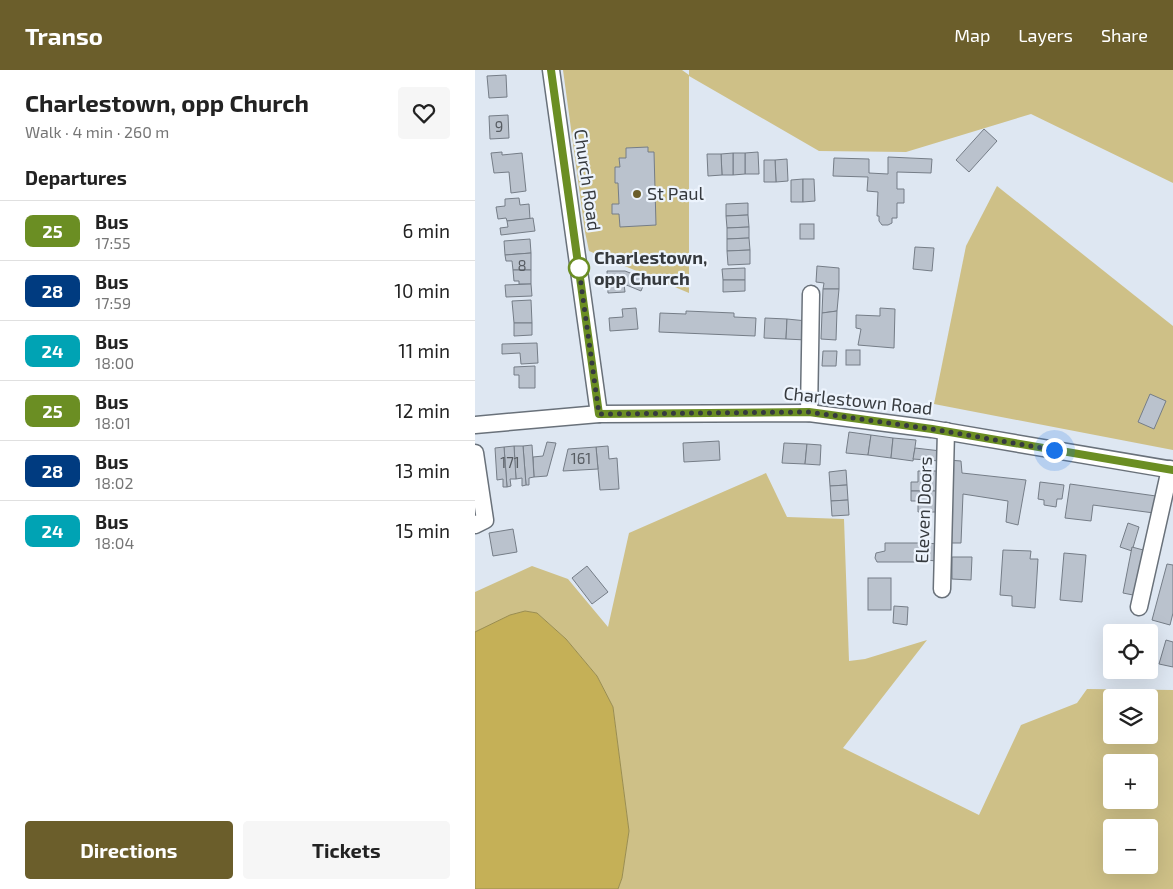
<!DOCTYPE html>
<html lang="en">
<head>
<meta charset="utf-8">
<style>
	:root { --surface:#fff; --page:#f6f6f6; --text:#222; --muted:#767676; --line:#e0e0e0; --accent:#6b5e2b }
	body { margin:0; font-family:"Exo 2",sans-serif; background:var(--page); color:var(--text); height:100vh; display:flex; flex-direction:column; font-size:19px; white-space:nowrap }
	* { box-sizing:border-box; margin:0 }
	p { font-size:16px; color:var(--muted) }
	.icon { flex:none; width:28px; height:28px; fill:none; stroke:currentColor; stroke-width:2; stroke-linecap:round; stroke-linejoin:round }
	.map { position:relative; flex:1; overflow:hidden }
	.panel { display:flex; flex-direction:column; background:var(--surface); width:475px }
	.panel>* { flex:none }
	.badge { padding:0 10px; border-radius:8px; font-size:18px; line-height:32px }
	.buttons { position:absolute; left:628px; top:554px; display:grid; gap:10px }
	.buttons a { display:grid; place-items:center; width:55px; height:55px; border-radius:5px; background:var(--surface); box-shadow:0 5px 20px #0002; font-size:25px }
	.you { position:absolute; width:25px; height:25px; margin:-12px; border:4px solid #fff; border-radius:50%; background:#1a73e8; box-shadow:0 0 0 8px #1a73e833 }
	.map>.badge { position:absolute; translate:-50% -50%; box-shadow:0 0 0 2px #fff }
	h2 { padding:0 25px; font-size:19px; line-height:45px }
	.round { display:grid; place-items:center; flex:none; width:52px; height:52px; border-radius:5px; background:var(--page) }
	.overview { display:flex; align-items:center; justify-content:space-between; height:85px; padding:0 25px }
	h1 { font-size:24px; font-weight:700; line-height:38px }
	.cta { display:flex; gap:10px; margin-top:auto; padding:10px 25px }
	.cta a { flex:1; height:58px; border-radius:5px; background:var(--accent); color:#fff; font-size:20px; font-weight:700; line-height:58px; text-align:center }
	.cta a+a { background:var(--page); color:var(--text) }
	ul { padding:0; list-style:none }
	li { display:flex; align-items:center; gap:15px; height:60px; padding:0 25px; border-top:1px solid var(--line) }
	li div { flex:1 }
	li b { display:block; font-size:19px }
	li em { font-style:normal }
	li .badge { min-width:55px; font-weight:700; text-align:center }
	header { display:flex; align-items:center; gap:30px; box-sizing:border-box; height:70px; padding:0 25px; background:var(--accent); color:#fff }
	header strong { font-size:24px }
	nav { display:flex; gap:28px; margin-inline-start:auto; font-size:18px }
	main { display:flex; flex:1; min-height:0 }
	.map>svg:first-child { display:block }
	.green { fill:#cec087; fill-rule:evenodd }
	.water { fill:#c5b057; stroke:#9a8d50 }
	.building { fill:#bac2cd; stroke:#757d87 }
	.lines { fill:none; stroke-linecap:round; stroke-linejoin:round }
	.minor-casing { stroke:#69717a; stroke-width:19 }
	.minor { stroke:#fff; stroke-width:16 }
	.line-casing { stroke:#fff; stroke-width:11 }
	.line { stroke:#6b8e23; stroke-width:8 }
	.walk { stroke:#363a3e; stroke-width:5; stroke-dasharray:0 9 }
	.poi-dot { fill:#6b5e2b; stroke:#edf4fd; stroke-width:2 }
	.stop-dot { fill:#fff; stroke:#6b8e23; stroke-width:2.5 }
	.labels { text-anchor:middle; stroke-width:4.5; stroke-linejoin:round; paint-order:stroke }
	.number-label { font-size:15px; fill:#575c62 }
	.street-label { font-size:18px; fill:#363a3e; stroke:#edf4fd }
	.poi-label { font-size:18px; fill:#363a3e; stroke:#edf4fd; text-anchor:start }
	.stop-label { font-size:18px; font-weight:bold; fill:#363a3e; stroke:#edf4fd; text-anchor:start }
</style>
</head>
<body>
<header>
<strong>Transo</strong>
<nav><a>Map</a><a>Layers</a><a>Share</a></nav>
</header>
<main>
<section class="panel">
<div class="overview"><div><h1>Charlestown, opp Church</h1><p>Walk · 4 min · 260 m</p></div><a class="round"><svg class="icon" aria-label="heart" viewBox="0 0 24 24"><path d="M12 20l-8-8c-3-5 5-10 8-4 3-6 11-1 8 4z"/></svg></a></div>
<h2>Departures</h2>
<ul>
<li><span class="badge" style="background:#6b8e23;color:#fff">25</span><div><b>Bus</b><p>17:55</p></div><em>6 min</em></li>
<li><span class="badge" style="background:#003b80;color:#fff">28</span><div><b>Bus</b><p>17:59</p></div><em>10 min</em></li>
<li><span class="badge" style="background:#00a3b4;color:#fff">24</span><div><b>Bus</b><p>18:00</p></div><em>11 min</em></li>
<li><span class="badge" style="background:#6b8e23;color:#fff">25</span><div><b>Bus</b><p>18:01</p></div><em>12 min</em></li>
<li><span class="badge" style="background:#003b80;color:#fff">28</span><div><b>Bus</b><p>18:02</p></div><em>13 min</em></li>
<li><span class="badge" style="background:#00a3b4;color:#fff">24</span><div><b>Bus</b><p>18:04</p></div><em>15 min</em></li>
</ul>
<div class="cta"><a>Directions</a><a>Tickets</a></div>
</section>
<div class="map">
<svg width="698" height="819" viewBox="0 0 698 819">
	<rect width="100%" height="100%" fill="#dee7f2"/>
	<!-- green -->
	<g class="green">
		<polygon points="88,0 207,0 214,5 214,0 698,0 698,113 556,44 431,82 344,81 214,6 214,223 114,181 110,162"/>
		<polygon points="522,116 698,256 698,380 459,334 491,176"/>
		<path d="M291,403L312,447L369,449L374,591L390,589L452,570L368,678L504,745L546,655L602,633L612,619L698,620V819H143L147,808L154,761L138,637L122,606L91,569L62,543L50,541L36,545L0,562V522L57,496L93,509L133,557L154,463ZM636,628H674V665H636ZM636,692H674V730H636ZM636,758H674V795H636Z"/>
	</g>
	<!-- water -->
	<polygon class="water" points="50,541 62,543 91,569 122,606 138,637 154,761 147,808 143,819 0,819 0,562 35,545"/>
	<!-- building -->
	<g class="building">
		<polygon points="31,5 32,27 14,28 12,6"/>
		<polygon points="33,45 34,68 15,69 14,46"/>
		<polygon points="509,59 522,71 494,102 481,90"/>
		<polygon points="173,77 173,82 179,82 181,155 145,157 144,144 137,144 137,134 144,134 143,113 140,113 140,97 145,97 144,88 151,88 151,78"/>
		<polygon points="27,82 27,85 47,83 51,121 36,123 34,102 19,103 16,83"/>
		<polygon points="283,82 284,104 270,104 270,83"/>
		<polygon points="258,83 270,83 270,104 258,105"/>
		<polygon points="258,83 258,105 247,105 246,84"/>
		<polygon points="232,84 246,84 247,105 233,106"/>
		<polygon points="413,87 457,89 456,103 422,102 422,119 429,119 429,133 422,133 422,148 417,148 417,153 413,155 407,155 404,151 404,146 402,146 403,122 392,121 393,107 358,106 359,88 394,89 394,103 413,104"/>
		<polygon points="312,89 313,111 301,112 300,90"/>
		<polygon points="289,90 300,90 301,112 289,112"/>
		<polygon points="328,109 328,132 316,132 316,110"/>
		<polygon points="328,109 339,109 340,131 328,132"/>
		<polygon points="44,128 45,135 54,134 55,149 32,151 31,148 23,149 21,137 30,136 30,129"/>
		<polygon points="273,133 273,145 251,146 251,134"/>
		<polygon points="273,145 274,157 252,158 251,146"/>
		<polygon points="58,148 60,161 26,165 25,158 33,157 32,151"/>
		<rect x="325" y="154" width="14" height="15"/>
		<polygon points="274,157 274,168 252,169 252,158"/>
		<polygon points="274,168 275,180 252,181 252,169"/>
		<polygon points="55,169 56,183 30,185 29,171"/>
		<polygon points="440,177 459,178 457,201 438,199"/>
		<polygon points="275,180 275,194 253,195 252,181"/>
		<polygon points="56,183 56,200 38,200 37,191 31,191 30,185"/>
		<polygon points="342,196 364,198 364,219 348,219 349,213 341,212"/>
		<polygon points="270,198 270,210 248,210 247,199"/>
		<polygon points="38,200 56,200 56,214 44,214 44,211 39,211"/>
		<polygon points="132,201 150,201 171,209 166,221 149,214 150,222 133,223"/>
		<polygon points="248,210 270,210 270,221 248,222"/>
		<polygon points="56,214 57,226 31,227 30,215"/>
		<polygon points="348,219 364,219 362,241 347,243"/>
		<polygon points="56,230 57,253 39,253 37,231"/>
		<polygon points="161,238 163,259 135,261 134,248 148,247 147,239"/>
		<polygon points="405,238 420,239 419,278 383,275 386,259 381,258 381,245 405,246"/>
		<polygon points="211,241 259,243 259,247 281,248 280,266 184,262 185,243 211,244"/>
		<polygon points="362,241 361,270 346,269 347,243"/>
		<polygon points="290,248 312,249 311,269 289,268"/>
		<polygon points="312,249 332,251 331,270 311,269"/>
		<polygon points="39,253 57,253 57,265 39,266"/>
		<polygon points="62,273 63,293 46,294 45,283 27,284 27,274"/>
		<rect x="371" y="280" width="14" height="15"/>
		<polygon points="348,281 362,281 361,296 347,296"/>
		<polygon points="60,296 60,318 44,318 44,305 39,305 39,297"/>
		<polygon points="675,324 691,331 679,359 663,352"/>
		<polygon points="374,362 396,365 393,385 371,383"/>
		<polygon points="396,365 418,368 416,388 393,385"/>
		<polygon points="418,368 441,370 438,391 416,388"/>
		<polygon points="244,371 245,390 209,392 208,373"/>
		<polygon points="72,372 81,373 72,406 59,407 58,387 68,386"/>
		<polygon points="309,373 332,374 330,394 307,393"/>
		<polygon points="332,374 346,375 345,395 330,394"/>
		<polygon points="57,375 59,407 54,408 54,415 51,415 48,376"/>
		<polygon points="39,376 48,376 51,415 47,416 47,408 41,409"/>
		<polygon points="39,376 41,409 35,409 36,416 32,417 29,377"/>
		<polygon points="133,376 134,389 142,388 144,419 125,420 121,377"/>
		<polygon points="29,377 32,417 28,417 28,409 22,410 20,378"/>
		<polygon points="121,377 123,399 88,401 93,379"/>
		<polygon points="440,378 466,381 465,391 438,389"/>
		<polygon points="473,390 486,391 487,403 551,410 543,455 531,452 533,431 488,424 486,473 474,473"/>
		<polygon points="371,400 372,415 355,416 354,402"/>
		<polygon points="443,401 464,401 464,421 436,421 436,412 443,412"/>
		<polygon points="565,412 589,415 587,429 582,429 581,437 569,435 569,430 563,429"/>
		<polygon points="595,414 681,426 679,443 618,435 616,451 590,448"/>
		<polygon points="372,415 373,430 356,431 355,416"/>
		<polygon points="436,421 464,421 463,442 443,442 443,431 436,431"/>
		<polygon points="373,430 374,445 357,446 356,431"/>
		<polygon points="653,453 664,457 657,481 645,477"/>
		<polygon points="38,459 42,482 18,486 14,463"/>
		<polygon points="410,473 448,473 447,492 402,492 400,488 401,483 410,481"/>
		<polygon points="450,473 464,474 463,491 449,490"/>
		<polygon points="657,477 672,481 663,526 648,523"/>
		<polygon points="528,480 556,481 555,489 563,489 560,538 537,536 537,526 525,525"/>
		<polygon points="589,483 611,485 607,532 585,530"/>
		<polygon points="477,487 497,487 496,510 477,509"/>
		<polygon points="692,494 698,495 698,543 695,555 677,550"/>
		<polygon points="112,496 133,522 117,534 97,508"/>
		<rect x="393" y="508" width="23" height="32"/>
		<polygon points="419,536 433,537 432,555 418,553"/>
		<polygon points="691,570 698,572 698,597 684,594"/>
	</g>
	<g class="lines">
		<defs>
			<g id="minor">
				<polyline points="76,0 124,344"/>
				<polyline points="334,343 336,224"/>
				<polyline points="0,355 124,344 334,343 457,359 698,400"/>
				<polyline points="0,383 10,450 0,455"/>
				<polyline points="467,519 471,361"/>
				<polyline points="664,537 695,399"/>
			</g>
		</defs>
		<!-- minor casing -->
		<use href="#minor" class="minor-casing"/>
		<!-- minor -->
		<use href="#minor" class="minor"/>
	</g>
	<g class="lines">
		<defs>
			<polyline id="line" points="76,0 124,344 334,342 457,359 698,400"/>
		</defs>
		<!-- line casing -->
		<use href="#line" class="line-casing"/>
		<!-- line -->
		<use href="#line" class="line"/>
		<!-- walk -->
		<polyline class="walk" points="104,198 103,192 124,344 334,342 457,359 579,380"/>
	</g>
	<!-- markers -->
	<circle class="poi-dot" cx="162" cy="124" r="5"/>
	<circle class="stop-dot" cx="104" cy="198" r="10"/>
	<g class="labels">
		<!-- number labels -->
		<g class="number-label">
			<text x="24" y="62">9</text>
			<text x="47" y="201">8</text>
			<text x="106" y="394">161</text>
			<text x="35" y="398">171</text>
		</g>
		<!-- street labels -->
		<g class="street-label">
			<text transform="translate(112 110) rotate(82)" y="6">Church Road</text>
			<text transform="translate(383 331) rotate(6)" y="6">Charlestown Road</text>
			<text transform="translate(449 440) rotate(-88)" y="6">Eleven Doors</text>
		</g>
		<!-- poi labels -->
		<g class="poi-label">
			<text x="172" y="130">St Paul</text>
		</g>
		<!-- stop labels -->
		<g class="stop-label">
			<text x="119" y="194">Charlestown,<tspan x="119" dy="21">opp Church</tspan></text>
		</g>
	</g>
</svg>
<div class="buttons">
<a><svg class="icon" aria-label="locate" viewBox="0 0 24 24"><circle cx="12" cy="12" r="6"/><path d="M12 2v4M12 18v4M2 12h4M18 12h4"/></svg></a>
<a><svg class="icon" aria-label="layers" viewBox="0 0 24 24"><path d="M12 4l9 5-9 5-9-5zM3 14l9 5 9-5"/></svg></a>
<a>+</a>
<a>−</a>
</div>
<div class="you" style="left:579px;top:380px"></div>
</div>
</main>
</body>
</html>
